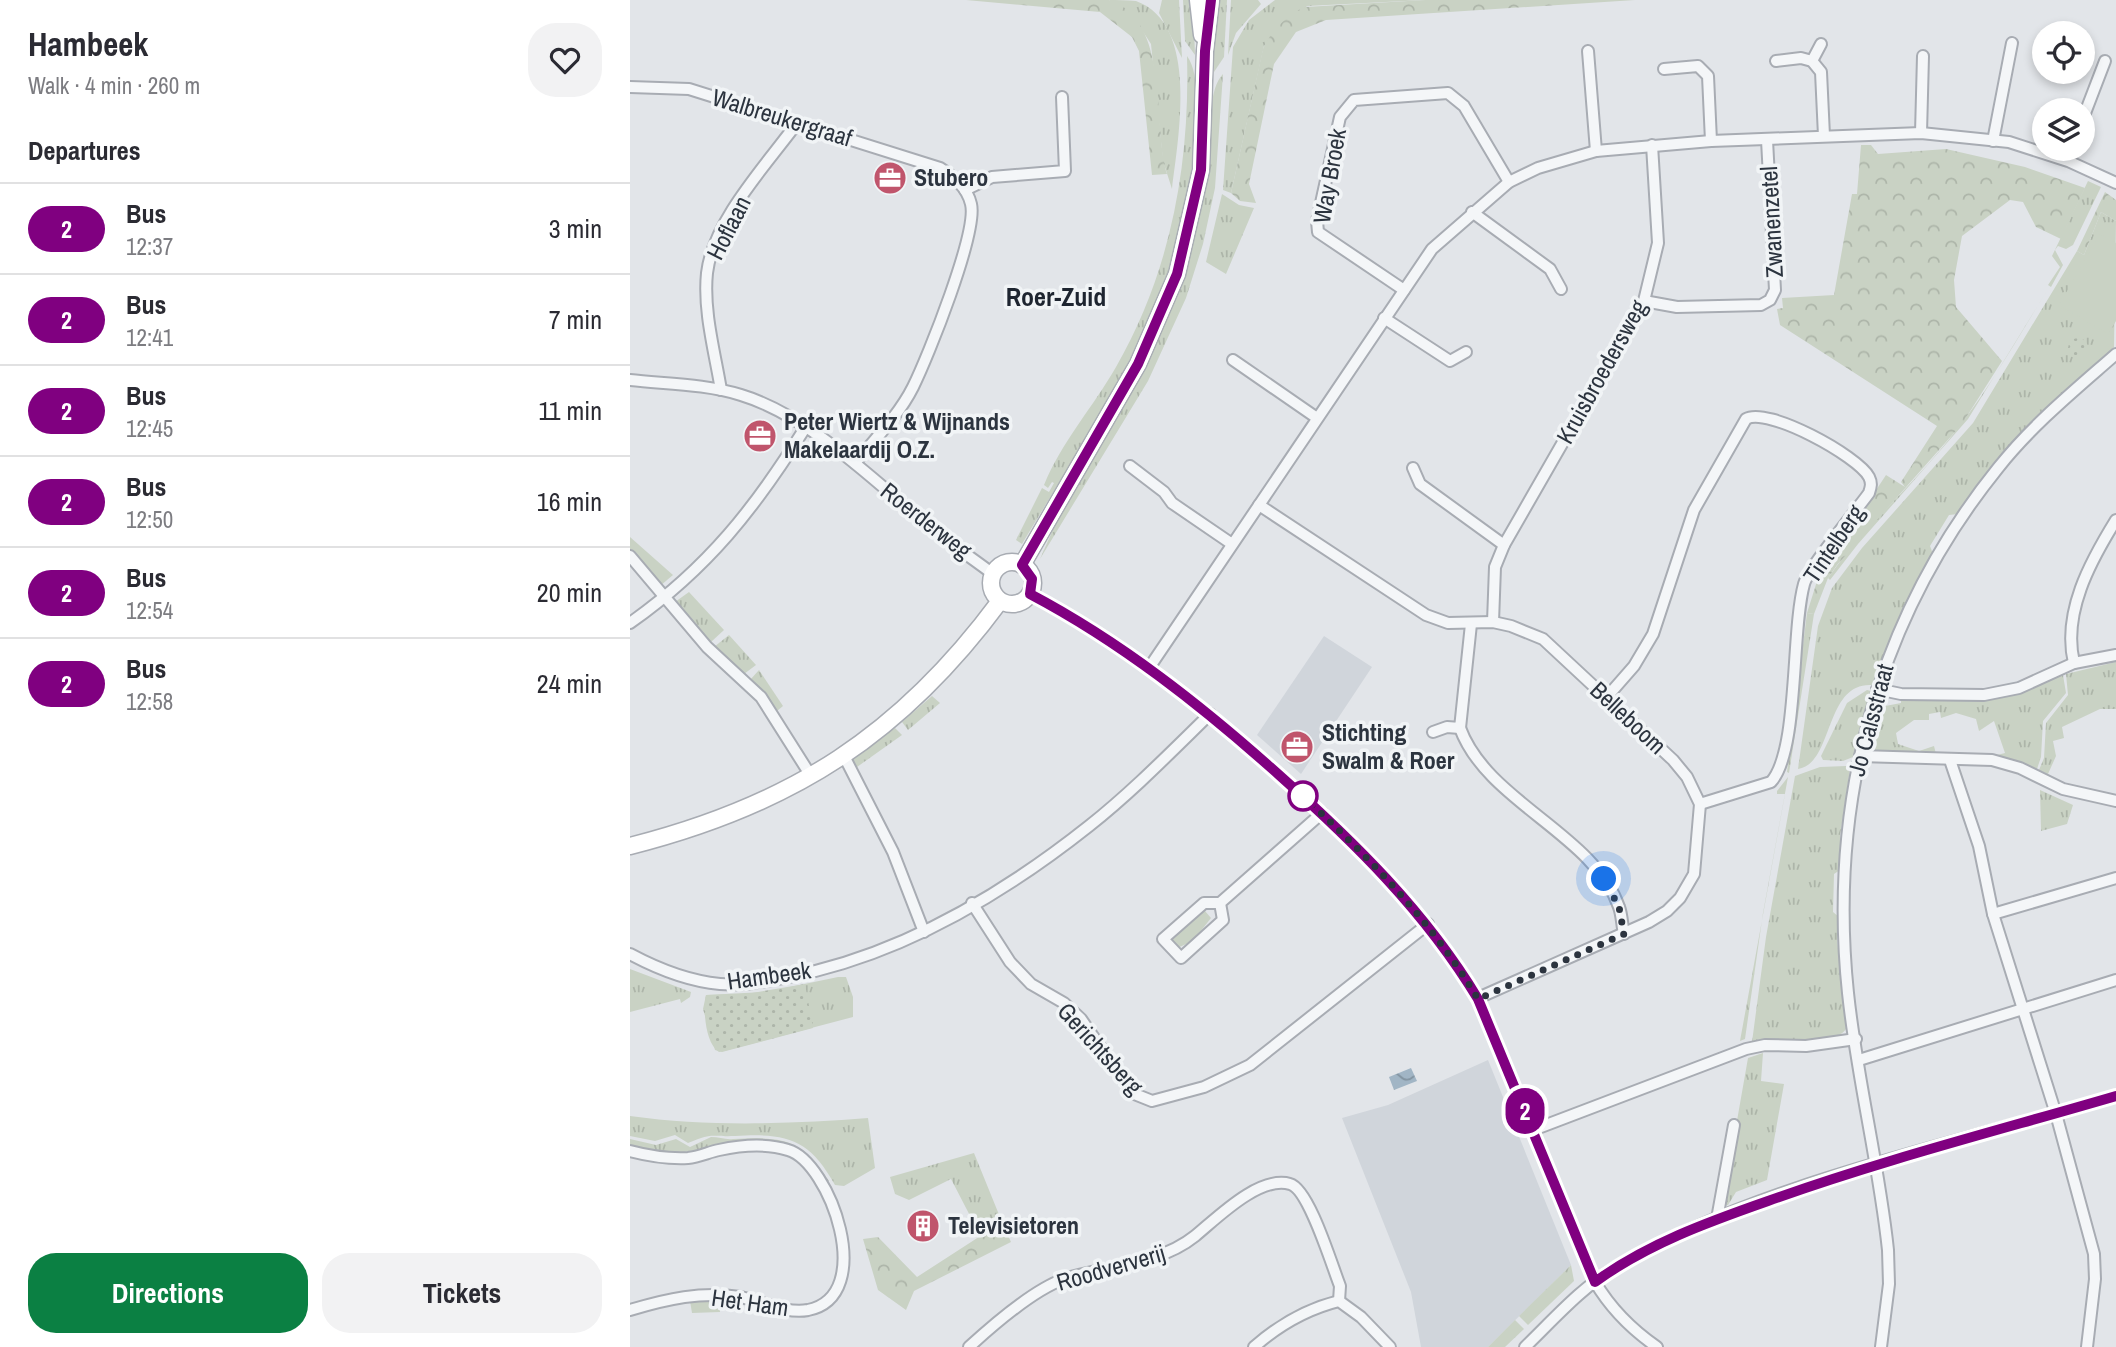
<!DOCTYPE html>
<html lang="en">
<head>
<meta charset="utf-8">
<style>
	:root { --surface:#fff; --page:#f2f2f3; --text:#2b2b33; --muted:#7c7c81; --line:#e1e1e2; --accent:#0b8043 }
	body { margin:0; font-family:"Archivo Narrow",sans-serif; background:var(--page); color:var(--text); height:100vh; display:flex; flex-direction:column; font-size:26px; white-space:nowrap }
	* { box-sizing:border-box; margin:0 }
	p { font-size:23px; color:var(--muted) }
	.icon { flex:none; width:38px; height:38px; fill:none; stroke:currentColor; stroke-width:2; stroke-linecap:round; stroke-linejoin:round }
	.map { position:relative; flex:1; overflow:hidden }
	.details { display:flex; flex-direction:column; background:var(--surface); width:630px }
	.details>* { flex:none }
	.badge { padding:0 14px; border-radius:23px; font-size:24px; line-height:46px }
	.buttons { position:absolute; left:1402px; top:21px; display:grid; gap:14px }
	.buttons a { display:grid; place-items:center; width:63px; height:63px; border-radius:50%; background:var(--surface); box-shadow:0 4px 10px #0003; font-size:35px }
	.you { position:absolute; width:35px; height:35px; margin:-18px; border:5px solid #fff; border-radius:50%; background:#1a73e8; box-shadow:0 0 0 10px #1a73e833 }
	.map>.badge { position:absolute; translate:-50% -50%; box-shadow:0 0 0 4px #fff }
	h2 { padding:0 28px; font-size:26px; line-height:63px }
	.round { display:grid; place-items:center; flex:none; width:74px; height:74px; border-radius:28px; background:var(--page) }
	.overview { display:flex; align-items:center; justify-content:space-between; height:119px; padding:0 28px }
	h1 { font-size:33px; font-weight:700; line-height:52px }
	.action { display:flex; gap:14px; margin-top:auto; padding:14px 28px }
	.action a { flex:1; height:80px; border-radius:28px; background:var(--accent); color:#fff; font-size:28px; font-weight:700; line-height:80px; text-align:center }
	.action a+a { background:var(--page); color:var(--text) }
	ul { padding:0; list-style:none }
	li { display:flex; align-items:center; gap:21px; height:91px; padding:0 28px; border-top:2px solid var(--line) }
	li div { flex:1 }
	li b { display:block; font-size:26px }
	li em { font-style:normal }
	li .badge { min-width:77px; font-weight:700; text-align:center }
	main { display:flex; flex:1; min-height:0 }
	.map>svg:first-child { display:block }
	.built { fill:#d0d5db }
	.grass { fill:url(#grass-tufts) }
	.forest { fill:url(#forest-crowns) }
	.park { fill:url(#park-dots) }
	.garden { fill:#c9d2c4 }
	.water { fill:url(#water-waves) }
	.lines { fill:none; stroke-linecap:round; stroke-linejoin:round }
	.street-casing { stroke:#a8acb3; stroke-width:14 }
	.secondary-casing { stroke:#a8acb3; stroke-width:19 }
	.street { stroke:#f4f6f8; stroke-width:10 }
	.secondary { stroke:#fff; stroke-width:16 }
	.line-casing { stroke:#fff; stroke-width:16 }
	.line { stroke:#800080; stroke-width:10 }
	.walk { stroke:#2c343f; stroke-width:7; stroke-dasharray:0 12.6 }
	.stop-dot { fill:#fff; stroke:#800080; stroke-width:3.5 }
	.labels { text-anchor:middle; stroke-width:7; stroke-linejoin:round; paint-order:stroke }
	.street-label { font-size:24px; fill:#2c343f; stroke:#f1f4f6 }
	.poi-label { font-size:24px; font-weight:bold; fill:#2c343f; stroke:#f1f4f6; text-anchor:start }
	.neighbourhood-label { font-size:26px; font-weight:bold; fill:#1e2530; stroke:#f1f4f6 }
</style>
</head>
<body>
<main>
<section class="details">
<div class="overview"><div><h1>Hambeek</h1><p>Walk · 4 min · 260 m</p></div><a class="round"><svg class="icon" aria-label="heart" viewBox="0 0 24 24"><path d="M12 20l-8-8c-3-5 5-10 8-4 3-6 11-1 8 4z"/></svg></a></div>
<h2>Departures</h2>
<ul>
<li><span class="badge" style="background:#800080;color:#fff">2</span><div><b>Bus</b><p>12:37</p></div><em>3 min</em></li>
<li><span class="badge" style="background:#800080;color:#fff">2</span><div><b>Bus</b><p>12:41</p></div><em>7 min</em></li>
<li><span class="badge" style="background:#800080;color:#fff">2</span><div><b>Bus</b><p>12:45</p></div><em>11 min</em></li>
<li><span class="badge" style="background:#800080;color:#fff">2</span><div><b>Bus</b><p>12:50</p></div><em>16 min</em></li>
<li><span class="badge" style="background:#800080;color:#fff">2</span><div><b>Bus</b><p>12:54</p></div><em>20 min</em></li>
<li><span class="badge" style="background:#800080;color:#fff">2</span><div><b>Bus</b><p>12:58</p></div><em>24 min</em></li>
</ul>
<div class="action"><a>Directions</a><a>Tickets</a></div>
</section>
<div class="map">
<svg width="1486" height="1347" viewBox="0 0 1486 1347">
	<defs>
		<pattern id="grass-tufts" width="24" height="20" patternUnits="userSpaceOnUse" patternTransform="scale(1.75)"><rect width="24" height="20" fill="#c9d2c4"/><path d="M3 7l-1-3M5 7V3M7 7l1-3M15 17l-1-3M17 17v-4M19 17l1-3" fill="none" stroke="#adb5a9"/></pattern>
		<pattern id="forest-crowns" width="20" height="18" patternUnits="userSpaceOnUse" patternTransform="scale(1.75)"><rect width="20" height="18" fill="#c9d2c4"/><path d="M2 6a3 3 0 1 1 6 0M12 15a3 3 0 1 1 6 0" fill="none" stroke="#adb5a9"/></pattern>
		<pattern id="park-dots" width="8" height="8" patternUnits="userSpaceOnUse" patternTransform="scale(1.75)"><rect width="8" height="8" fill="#c9d2c4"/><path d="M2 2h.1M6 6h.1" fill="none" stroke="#adb5a9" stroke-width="1.8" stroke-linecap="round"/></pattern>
		<pattern id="water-waves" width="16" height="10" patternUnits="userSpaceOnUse" patternTransform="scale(1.75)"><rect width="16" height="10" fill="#a1b5c5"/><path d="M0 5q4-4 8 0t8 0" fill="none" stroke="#8394a1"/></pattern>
	</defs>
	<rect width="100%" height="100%" fill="#e2e5e9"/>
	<!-- built -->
	<g class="built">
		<polygon points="694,636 742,667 671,774 627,735"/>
		<polygon points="858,1060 941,1265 858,1347 791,1347 781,1292 712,1118 758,1105"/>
	</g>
	<!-- grass -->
	<g class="grass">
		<path d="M479,0C487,0 498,0 506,1C570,24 548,139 542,189L533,161L521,44L508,24Z"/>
		<polygon points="532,0 549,0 552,58 529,13"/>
		<polygon points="553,0 563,0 565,55 555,41"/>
		<polygon points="584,0 597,0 594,57 584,72"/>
		<polygon points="601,0 628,0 631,4 606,33 598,55"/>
		<polygon points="645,0 795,0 677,6 634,46 601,193 593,190 603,47 619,20"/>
		<path d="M557,56C569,73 566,102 565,121C562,290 470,412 392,544L386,540L412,488L419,492L424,483L422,482L418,488L414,485C431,443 463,407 486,367C541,271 560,165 557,56Z"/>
		<path d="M593,74L585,188L573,244L556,298L518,381L410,559L436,500L514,366L580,142C581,121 579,89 593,74Z"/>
		<polygon points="1458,181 1471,187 1443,245 1436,249 1428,246 1425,250 1433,265 1421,287 1418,285 1430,267 1422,256"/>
		<polygon points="592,194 609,205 624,208 596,274 576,262"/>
		<path d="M1471,212L1486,221L1484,347L1395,429L1328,514L1319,515L1300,546L1303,554L1270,614L1242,685C1194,682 1204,764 1168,769L1188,626L1202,588L1232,548L1343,423L1447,251L1454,255Z"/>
		<path d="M1418,289L1338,419L1228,544L1200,580L1198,578C1231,531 1274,493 1311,449C1353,400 1384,344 1418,289Z"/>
		<polygon points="0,537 43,575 30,586 27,583 0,550"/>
		<polygon points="59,592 94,630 81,642 45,602"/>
		<polygon points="1177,613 1184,614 1159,773 1157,772"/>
		<polygon points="99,635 126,665 114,674 84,647"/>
		<polygon points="1486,662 1486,709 1470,709 1432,727 1434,738 1423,741 1426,756 1418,774 1409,770 1414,758 1416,723 1438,695 1436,674"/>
		<polygon points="129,670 153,706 147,711 120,680"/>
		<polygon points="1433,675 1436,693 1413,721 1411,757 1407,769 1363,756 1375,753 1364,721 1349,731 1346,719 1326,713 1311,718 1310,712 1299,714 1299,720 1284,720 1266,733 1268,744 1289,751 1304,746 1306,754 1248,753 1240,745 1250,707 1271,703 1271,699 1374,697"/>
		<polygon points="1237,690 1241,691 1223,757 1213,761 1193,760 1191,756 1217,703"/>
		<polygon points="302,696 310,703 278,730 272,722"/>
		<polygon points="265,728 272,735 227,767 222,759"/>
		<path d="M1216,766L1220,769L1210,836V870L1204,874L1203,912L1209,917L1207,938L1216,1029C1205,1047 1143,1037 1122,1042L1136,937L1165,776L1190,767Z"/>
		<polygon points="1158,777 1133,913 1115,1039 1110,1041 1155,794 1147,794 1147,791"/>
		<polygon points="1410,790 1443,805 1437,824 1411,831"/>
		<path d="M575,911L581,918L563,941L545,949L540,942C548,927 559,917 575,911Z"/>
		<polygon points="0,969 61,992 60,997 51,1003 50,999 0,1012"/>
		<path d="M208,977H216L223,997V1017L94,1051L89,1052C75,1043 73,1010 76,995L136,992Z"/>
		<polygon points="1133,1053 1131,1081 1154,1084 1137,1180 1106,1192 1098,1205 1092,1206 1118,1058"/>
		<path d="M0,1116C79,1127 159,1124 238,1118L245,1168L214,1186L205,1185C179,1138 156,1133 105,1136C79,1137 85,1132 58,1143L45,1135L25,1141L0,1136Z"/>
		<path d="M81,1137C89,1137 96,1140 103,1139C153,1137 170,1137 199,1181L196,1182L176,1156L92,1145L49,1153L0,1147V1139L26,1145L46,1139L60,1147Z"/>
		<polygon points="344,1153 372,1222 350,1235 321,1179 279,1200 265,1194 260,1177"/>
		<polygon points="941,1265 944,1281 898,1325 889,1316"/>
		<polygon points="90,1299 90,1312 62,1313 60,1301"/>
		<polygon points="885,1320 894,1329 875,1347 858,1347"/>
	</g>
	<!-- forest -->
	<g class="forest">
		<path d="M336,0H479C541,20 522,124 537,174L522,175L509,51L502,37L470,12Z"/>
		<path d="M795,0H1005L696,20L666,32L644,64L619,184L626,203L610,201L601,193L633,49C639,33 659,13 675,7Z"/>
		<polygon points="1231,145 1241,145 1248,154 1316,149 1395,167 1455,188 1431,239 1406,227 1393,202 1380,200 1332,236 1324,280 1326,307 1372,361 1332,424 1207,565 1198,578 1184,614 1177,613 1188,578 1256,475 1275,487 1271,482 1307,426 1150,325 1147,309 1153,308 1152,298 1204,295 1222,194 1227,194"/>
		<polygon points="1475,192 1486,200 1486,221 1471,212 1454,255 1447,251"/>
		<polygon points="372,1222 381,1242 284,1291 276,1310 248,1290 233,1239 248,1237 287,1277"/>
	</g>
	<!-- park -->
	<g class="park">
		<circle cx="1448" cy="348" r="10"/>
		<polygon points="175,984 183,1028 92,1052 85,1050 73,1009 76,995 116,994"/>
	</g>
	<!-- garden -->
	<polygon class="garden" points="1470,234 1486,243 1486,321 1478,334 1429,305"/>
	<!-- water -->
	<polygon class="water" points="781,1068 787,1081 764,1090 759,1077"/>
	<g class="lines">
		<defs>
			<g id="street">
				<polyline points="958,51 966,151"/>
				<polyline points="1146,61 1171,58 1182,61 1191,72 1194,136"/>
				<polyline points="1182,61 1191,44"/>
				<polyline points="1034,69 1068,66 1078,76 1081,141"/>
				<path d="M0,87L59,89L310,168C324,177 337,187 341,204C348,232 298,357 283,387C269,415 245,439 225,463"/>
				<polyline points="1452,121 1475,61"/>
				<polyline points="1291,133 1293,56"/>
				<polyline points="1363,141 1382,43"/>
				<polyline points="335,190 362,177 435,171 432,97"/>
				<polyline points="842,212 920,269 931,289"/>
				<polyline points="774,290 688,232 687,221 710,117 724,100 818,93 834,106 879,182"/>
				<polyline points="1014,301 1047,307 1131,305 1140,300 1145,290 1137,140"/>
				<polyline points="754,318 820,361 836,352"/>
				<polyline points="603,360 687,418"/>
				<path d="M0,380C36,384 76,384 111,395C180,416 244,481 299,526C319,543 342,558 363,574"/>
				<path d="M91,390C85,353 73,311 77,273C83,221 137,164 167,123"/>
				<polyline points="500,466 534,492 542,503 602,544"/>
				<polyline points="783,468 790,484 874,545"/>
				<polyline points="629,505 796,615 818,623 863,622 881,626 913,639 1043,760 1057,777 1070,804 1064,874 1050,898 1037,911 1019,922 848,998"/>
				<polyline points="0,556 77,647 131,697 181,776"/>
				<path d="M400,594C491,642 572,706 648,774C724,842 795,911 848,998L965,1282C981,1309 1001,1329 1027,1347"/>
				<polyline points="863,622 865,567 874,545 1014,301 1028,243 1022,145"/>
				<path d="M0,623C78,568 125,508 175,428"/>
				<path d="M1444,663C1432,613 1460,562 1486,520"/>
				<polyline points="519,668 802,249 879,182 908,168 966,151 1081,141 1291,133 1379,142 1438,161 1486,183"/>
				<polyline points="1247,689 1271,694 1354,695 1389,688 1444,663 1486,655"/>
				<path d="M976,698L1004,666L1023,634L1064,510L1116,419C1137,406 1228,456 1239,477C1242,483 1241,487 1239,493C1226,511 1179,567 1174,584C1161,631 1169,751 1141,782L1070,804"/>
				<path d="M830,728C857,802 964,834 989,907C992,915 992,925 994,934"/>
				<polyline points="803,732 817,727 830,728 841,624"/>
				<polyline points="214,756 263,852 294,932"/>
				<polyline points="1230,756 1362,760 1390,768 1433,789 1486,801"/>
				<polyline points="1320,760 1349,846 1363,914 1486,878"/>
				<polyline points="342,903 380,962 401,984 434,1003 451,1019 502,1093 522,1101 574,1087 620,1065 798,924"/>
				<polyline points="590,903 593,920 551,958 533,939 574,903 590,903 692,813"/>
				<polyline points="1363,914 1426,1114 1464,1254 1465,1279 1457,1347"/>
				<path d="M0,954C28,969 58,981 90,984C113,986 136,981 158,977C269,956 372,895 459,826C502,792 541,752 580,714"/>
				<polyline points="1229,1060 1486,980"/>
				<polyline points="903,1130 1116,1049 1135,1045 1176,1046 1226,1039"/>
				<path d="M0,1151C19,1156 38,1159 58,1158C69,1157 79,1152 89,1150C112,1145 136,1143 158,1150C200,1162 248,1296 178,1310C155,1314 132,1301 110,1297C71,1291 37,1299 0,1310"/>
				<polyline points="1087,1219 1104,1125"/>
				<path d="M339,1347C363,1325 403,1290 434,1279C476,1266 529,1265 565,1236C586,1219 629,1175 660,1184C679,1189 702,1266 710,1286L709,1301"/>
				<path d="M624,1347C649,1325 677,1309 709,1301L731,1317L760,1347"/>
				<path d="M895,1347C923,1320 952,1287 986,1267C1131,1183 1325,1144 1486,1096"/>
				<path d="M1251,1347L1259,1284L1258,1250C1249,1164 1227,1079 1218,993C1198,802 1247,618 1368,468C1402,425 1445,390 1486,354"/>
			</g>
			<g id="secondary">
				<polyline points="568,0 572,35"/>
				<circle cx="382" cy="583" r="21"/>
				<polyline points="392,565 508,364 547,274 571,170 575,51 581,0"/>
				<path d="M0,846C162,805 271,735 370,601"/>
			</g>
		</defs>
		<!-- street casing -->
		<use href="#street" class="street-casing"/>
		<!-- secondary casing -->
		<use href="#secondary" class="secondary-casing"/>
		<!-- street -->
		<use href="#street" class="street"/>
		<!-- secondary -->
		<use href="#secondary" class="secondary"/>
	</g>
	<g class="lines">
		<defs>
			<path id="line" d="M581,0L575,51L571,170L547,274L508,364L392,565L402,579L400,594C491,642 572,706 648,774C724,842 795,911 848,999L965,1282C1017,1244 1078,1222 1138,1201C1252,1160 1370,1130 1486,1096"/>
		</defs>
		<!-- line casing -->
		<use href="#line" class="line-casing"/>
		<!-- line -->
		<use href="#line" class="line"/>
		<!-- walk -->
		<path class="walk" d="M673,796C739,858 801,920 848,999L994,934L989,907L974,879"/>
	</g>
	<!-- icons -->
	<defs>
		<symbol id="office-disc" viewBox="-11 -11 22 22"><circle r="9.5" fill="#c0556c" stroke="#f1f4f6"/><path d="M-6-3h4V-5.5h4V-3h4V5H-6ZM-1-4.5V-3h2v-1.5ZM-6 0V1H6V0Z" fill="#fff"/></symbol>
		<symbol id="building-disc" viewBox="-11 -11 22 22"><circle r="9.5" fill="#c0556c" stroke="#f1f4f6"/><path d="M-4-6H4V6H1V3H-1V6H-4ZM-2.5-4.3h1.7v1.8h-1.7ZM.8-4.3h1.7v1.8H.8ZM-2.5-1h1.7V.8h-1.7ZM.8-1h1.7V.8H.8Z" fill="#fff"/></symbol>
	</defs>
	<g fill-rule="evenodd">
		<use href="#office-disc" x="241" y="159" width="38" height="38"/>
		<use href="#office-disc" x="111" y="417" width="38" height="38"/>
		<use href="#office-disc" x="648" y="728" width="38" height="38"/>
		<use href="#building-disc" x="274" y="1207" width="38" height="38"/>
	</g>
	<!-- markers -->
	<circle class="stop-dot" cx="673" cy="796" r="14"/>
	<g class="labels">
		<!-- street labels -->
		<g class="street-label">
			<text transform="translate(152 118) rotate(17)" y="8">Walbreukergraaf</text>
			<text transform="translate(700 176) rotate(-80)" y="8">Way Broek</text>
			<text transform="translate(1142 222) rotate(-93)" y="8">Zwanenzetel</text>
			<text transform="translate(99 228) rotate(-63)" y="8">Hoflaan</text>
			<text transform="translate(972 372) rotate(-61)" y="8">Kruisbroedersweg</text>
			<text transform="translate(296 521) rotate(38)" y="8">Roerderweg</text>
			<text transform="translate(1204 544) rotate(-56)" y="8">Tintelberg</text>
			<text transform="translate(998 718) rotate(43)" y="8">Belleboom</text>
			<text transform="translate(1241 720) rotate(-75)" y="8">Jo Calsstraat</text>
			<text transform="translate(139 976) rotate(-8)" y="8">Hambeek</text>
			<text transform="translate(470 1049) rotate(48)" y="8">Gerichtsberg</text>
			<text transform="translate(481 1268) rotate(-16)" y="8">Roodververij</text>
			<text transform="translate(120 1303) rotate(8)" y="8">Het Ham</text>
		</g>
		<!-- poi labels -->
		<g class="poi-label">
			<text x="284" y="186">Stubero</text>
			<text x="154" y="430">Peter Wiertz &amp; Wijnands<tspan x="154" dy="28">Makelaardij O.Z.</tspan></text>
			<text x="692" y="741">Stichting<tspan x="692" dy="28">Swalm &amp; Roer</tspan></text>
			<text x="318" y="1234">Televisietoren</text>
		</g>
		<!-- neighbourhood labels -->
		<g class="neighbourhood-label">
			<text x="426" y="306">Roer-Zuid</text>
		</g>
	</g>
</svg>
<div class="buttons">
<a><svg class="icon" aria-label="locate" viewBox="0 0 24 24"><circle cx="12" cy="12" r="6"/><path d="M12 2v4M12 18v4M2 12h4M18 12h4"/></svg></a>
<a><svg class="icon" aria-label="layers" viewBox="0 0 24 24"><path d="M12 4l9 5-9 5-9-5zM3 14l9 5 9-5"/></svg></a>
</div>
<div class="you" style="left:974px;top:879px"></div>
<b class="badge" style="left:895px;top:1111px;background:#800080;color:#fff">2</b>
</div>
</main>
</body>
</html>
